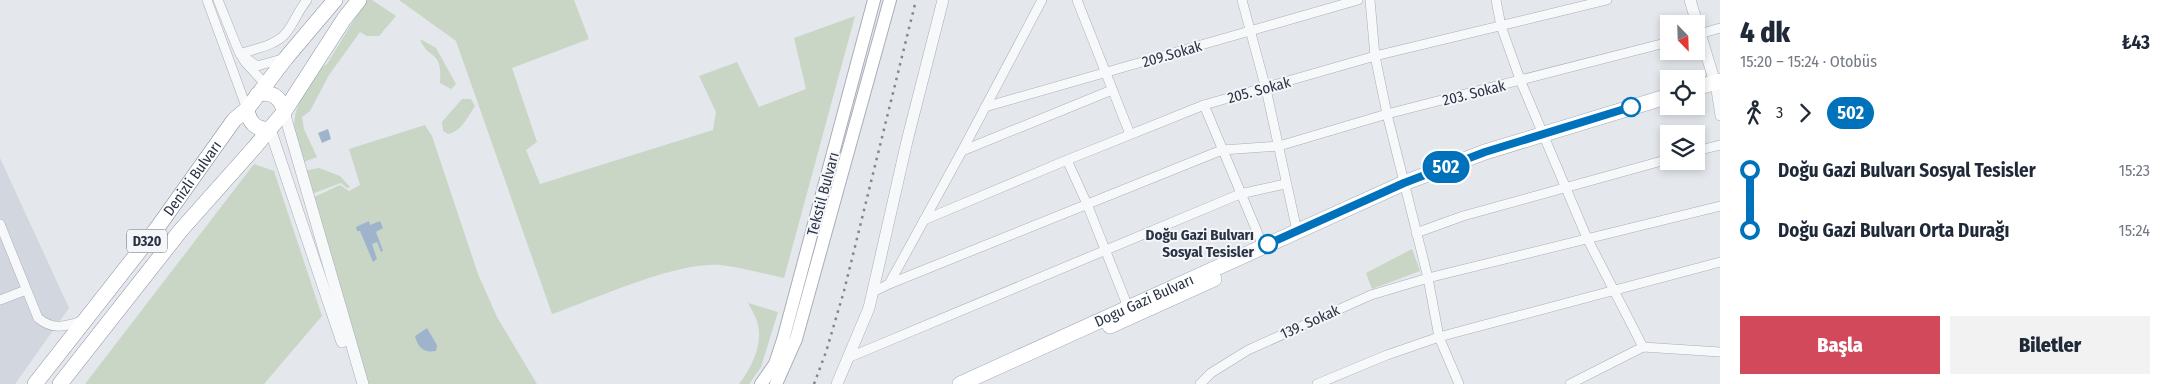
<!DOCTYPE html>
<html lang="tr">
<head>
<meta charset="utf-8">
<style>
	:root { --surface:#fff; --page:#f2f2f3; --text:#1f2937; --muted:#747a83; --accent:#d1495b }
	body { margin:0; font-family:"Fira Sans Condensed",sans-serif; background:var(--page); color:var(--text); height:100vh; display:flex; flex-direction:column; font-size:19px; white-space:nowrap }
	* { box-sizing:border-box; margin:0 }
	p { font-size:16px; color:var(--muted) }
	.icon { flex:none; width:28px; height:28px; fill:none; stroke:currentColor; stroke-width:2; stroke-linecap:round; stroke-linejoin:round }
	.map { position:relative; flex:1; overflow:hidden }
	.panel { display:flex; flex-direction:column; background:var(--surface); width:450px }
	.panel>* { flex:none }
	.badge { padding:0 10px; border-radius:16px; font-size:18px; line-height:32px }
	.needle { width:32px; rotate:157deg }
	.controls { position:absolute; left:1660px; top:15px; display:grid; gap:10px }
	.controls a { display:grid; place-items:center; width:45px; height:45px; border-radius:0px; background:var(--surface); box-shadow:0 2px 8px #0003; font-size:25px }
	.map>.badge { position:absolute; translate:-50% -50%; box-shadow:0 0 0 2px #fff }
	.legs { display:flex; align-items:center; gap:8px; height:55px; padding:0 20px; font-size:16px }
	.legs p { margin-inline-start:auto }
	.headline { display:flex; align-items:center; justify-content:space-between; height:85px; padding:0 20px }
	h1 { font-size:28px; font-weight:800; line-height:38px }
	.button { display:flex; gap:10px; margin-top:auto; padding:10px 20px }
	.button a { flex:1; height:58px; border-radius:0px; background:var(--accent); color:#fff; font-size:20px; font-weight:800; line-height:58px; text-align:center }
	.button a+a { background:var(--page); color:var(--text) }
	ul { padding:0 20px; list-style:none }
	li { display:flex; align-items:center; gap:18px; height:60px; font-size:19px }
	li i { display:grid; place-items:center; width:8px; height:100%; margin:0 6px; background:currentColor }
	li i::after { content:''; width:12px; height:12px; margin:-6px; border:4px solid; border-radius:50%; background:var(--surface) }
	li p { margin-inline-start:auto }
	li:first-child i { background:linear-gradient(#0000 50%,currentColor 0) }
	li:last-child i { background:linear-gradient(currentColor 50%,#0000 0) }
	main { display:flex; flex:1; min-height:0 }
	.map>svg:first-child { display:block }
	.built { fill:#d2d6de }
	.green { fill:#c9d6c5 }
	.water { fill:#9fb4cc }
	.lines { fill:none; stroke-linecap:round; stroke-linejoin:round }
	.minor-casing { stroke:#a9aeb7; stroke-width:10 }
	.tertiary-casing { stroke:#a9aeb7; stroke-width:12 }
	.secondary-casing { stroke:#a9aeb7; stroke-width:14 }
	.primary-casing { stroke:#a3abb8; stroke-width:16 }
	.trunk-casing { stroke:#8b94a3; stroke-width:16 }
	.minor { stroke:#f7f8fa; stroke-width:9 }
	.tertiary { stroke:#f7f8fa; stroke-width:11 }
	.secondary { stroke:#fff; stroke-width:12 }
	.primary { stroke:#fff; stroke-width:15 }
	.trunk { stroke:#fff; stroke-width:15 }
	.rail { stroke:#7d8696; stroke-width:2.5; stroke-dasharray:2.5 5; stroke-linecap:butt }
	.line-1-casing { stroke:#fff; stroke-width:11 }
	.line-1 { stroke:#0072bc; stroke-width:8 }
	.stop-1-dot { fill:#fff; stroke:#0072bc; stroke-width:2.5 }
	.labels { text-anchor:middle; stroke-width:4; stroke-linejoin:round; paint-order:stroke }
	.shield { fill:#f4f6f9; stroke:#676e7b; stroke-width:1 }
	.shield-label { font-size:14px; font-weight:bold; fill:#2b3445 }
	.street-label { font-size:15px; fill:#2b3445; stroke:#f4f6f9 }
	.stop-label { font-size:15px; font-weight:bold; fill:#2b3445; stroke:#f4f6f9; text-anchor:end }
</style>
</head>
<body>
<main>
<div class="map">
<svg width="1720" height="384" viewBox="0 0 1720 384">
	<rect width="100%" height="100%" fill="#e4e7ec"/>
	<!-- built -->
	<polygon class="built" points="0,158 69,308 15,384 0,384"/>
	<!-- green -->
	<g class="green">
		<path d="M366,0H372L396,16L379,36H367L360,32L329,75L310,111L302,117L304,129L317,157L301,163C298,149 292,132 295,117C297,102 314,71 327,64Z"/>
		<path d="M399,0H574L589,39L512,68L537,142L526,150L540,184L713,130L716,112L699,76L737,62L759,107L806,89L794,38L855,16L784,278C763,274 741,267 720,265C677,261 595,299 552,314L456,41Z"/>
		<path d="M420,39L436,48L456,84L451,89L440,83C443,48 428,61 420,39Z"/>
		<path d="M462,99H471L475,106C468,116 461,132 448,134L443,131L442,122Z"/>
		<polygon points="425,125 432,136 478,274 497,317 537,384 366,384 312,198 340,185 349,191 360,185 349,149"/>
		<polygon points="254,164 274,171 322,316 264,384 85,384"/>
		<polygon points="319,168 340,176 350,187 347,188 341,183 309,195 303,171"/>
		<polygon points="1412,249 1420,271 1372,289 1366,273"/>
		<path d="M748,303L778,312L761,367L749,384H739C752,367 764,343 757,321C755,315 751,309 748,303Z"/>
	</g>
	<!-- water -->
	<g class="water">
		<polygon points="328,129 331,139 322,143 318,133"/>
		<polygon points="369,221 370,225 380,221 383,228 376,232 383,251 381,252 377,242 372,244 377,259 373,262 360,231 357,231 356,227"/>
		<path d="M427,328L437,345L436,351C424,353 418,348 415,336Z"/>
	</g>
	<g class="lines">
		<defs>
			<g id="minor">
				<polyline points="207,0 247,109"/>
				<polyline points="218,0 239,52 245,62 268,87"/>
				<polyline points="1077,0 1130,134"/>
				<polyline points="1242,0 1266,89 1297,231"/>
				<polyline points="1370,0 1375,56 1387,114 1428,278 1439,337 1459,384"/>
				<polyline points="1496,0 1501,26 1521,82 1587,238 1643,347"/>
				<polyline points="1696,35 1720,28"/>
				<path d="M282,59L257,66L240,54C254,49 277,45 286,33C294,23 298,11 307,0"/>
				<polyline points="1715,83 1720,116"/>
				<polyline points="1204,105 1263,246"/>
				<polyline points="985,107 1358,0"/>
				<polyline points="962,151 1112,90"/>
				<polyline points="1696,151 1720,145"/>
				<polyline points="1067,160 1087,204 1128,307"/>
				<polyline points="924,220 1067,160 1204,105 1375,56 1607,0"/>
				<path d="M0,224L38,318C54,331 65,326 82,321"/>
				<polyline points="1416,233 1463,216 1669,159"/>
				<polyline points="889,284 1222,150 1279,146 1387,114 1669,42"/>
				<polyline points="873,292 889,284 962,151 1042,0"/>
				<polyline points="0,300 26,290"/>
				<polyline points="850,357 1240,194 1285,184"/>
				<polyline points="1200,384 1211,373 1248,350 1371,295 1428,278 1720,206"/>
				<polyline points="1317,384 1387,355 1439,337 1720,262"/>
				<polyline points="1570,384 1643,347 1720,352"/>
			</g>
			<g id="tertiary">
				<polyline points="1690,0 1715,83"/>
				<polyline points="284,112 363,384"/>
				<polyline points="270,129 342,342"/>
				<polyline points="837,384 869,308 907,141 943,0"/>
			</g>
			<g id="secondary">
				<polyline points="761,384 775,364 783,340 874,0"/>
				<polyline points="776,384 796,339 890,0"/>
			</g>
			<g id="primary">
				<polyline points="1696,88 1720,81"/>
				<polyline points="1110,326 1214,279"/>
				<path id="s1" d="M960,384L1404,183L1485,152L1669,96"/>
			</g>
			<g id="trunk">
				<path d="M257,95C270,90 282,97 284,112"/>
				<path d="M247,109C249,123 256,130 270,129"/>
				<path id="s2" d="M35,384L155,231L234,120L247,109L286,58L335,0"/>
				<polyline points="60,384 181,230 254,148 284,112 344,19 359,0"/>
			</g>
		</defs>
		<!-- minor casing -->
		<use href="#minor" class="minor-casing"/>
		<!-- tertiary casing -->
		<use href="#tertiary" class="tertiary-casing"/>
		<!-- secondary casing -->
		<use href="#secondary" class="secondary-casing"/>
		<!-- primary casing -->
		<use href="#primary" class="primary-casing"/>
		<!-- trunk casing -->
		<use href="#trunk" class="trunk-casing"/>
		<!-- minor -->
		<use href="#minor" class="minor"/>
		<!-- tertiary -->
		<use href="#tertiary" class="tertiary"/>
		<!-- secondary -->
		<use href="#secondary" class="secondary"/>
		<!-- primary -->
		<use href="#primary" class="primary"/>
		<!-- trunk -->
		<use href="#trunk" class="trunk"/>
		<!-- rail -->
		<polyline class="rail" points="814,384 826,352 844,291 916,0"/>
	</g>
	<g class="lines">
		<defs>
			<polyline id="line-1" points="1268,244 1404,183 1485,152 1631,107"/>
		</defs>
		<!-- line-1 casing -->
		<use href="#line-1" class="line-1-casing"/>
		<!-- line-1 -->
		<use href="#line-1" class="line-1"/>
	</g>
	<!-- markers -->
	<g class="stop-1-dot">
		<circle cx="1631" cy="107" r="9"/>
		<circle cx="1268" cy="244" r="9"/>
	</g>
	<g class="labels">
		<!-- shield labels -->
		<rect class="shield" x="127" y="229.5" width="40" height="23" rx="4"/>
		<g class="shield-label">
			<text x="147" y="246">D320</text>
		</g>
		<!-- street labels -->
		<g class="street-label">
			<text transform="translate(1172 54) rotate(-16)" y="5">209.Sokak</text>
			<text transform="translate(1259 90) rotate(-15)" y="5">205. Sokak</text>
			<text transform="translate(1474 93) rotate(-14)" y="5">203. Sokak</text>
			<text dy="5" stroke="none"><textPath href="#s2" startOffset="259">Denizli Bulvarı</textPath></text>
			<text transform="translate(823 194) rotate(-75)" y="5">Tekstil Bulvarı</text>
			<text dy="5" stroke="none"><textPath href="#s1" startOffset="202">Dogu Gazi Bulvarı</textPath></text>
			<text transform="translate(1310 322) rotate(-24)" y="5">139. Sokak</text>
		</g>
		<!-- stop labels -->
		<g class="stop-label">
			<text x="1254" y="240">Doğu Gazi Bulvarı<tspan x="1254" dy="17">Sosyal Tesisler</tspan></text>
		</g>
	</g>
</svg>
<div class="controls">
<a><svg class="needle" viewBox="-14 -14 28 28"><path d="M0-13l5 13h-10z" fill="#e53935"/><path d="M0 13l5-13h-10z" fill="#747a83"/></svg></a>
<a><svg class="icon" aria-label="locate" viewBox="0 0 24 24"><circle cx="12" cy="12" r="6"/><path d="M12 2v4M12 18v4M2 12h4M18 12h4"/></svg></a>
<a><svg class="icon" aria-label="layers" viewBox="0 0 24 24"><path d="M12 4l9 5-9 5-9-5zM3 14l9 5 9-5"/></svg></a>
</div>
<b class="badge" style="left:1446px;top:167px;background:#0072bc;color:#fff">502</b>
</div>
<section class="panel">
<div class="headline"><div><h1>4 dk</h1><p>15:20 – 15:24 · Otobüs</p></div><b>₺43</b></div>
<div class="legs"><svg class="icon" aria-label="walk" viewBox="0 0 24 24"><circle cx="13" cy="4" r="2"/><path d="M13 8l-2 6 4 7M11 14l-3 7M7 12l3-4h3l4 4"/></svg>3<svg class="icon" aria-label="forward" viewBox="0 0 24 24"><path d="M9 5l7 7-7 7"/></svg><b class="badge" style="background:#0072bc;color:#fff">502</b></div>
<ul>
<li><i style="color:#0072bc"></i><b>Doğu Gazi Bulvarı Sosyal Tesisler</b><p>15:23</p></li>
<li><i style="color:#0072bc"></i><b>Doğu Gazi Bulvarı Orta Durağı</b><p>15:24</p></li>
</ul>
<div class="button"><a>Başla</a><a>Biletler</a></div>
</section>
</main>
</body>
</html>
